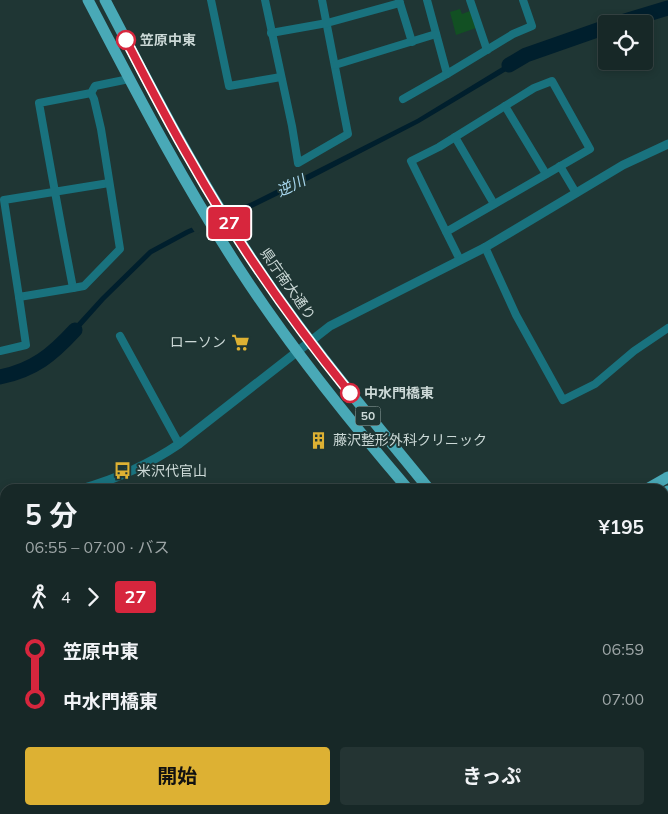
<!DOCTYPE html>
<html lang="ja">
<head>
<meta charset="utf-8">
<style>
	:root { --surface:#172827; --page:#243433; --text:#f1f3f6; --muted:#9ea6a7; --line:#364444; --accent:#ddb133 }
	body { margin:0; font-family:Mulish,"Noto Sans JP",sans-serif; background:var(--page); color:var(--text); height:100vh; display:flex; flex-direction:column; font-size:19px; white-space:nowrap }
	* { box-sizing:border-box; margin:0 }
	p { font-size:16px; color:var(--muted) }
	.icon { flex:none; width:28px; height:28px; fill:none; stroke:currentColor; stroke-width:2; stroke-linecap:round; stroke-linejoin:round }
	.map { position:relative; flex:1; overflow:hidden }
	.sheet { position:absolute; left:0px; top:484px; width:669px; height:331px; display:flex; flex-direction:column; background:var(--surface); border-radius:15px 15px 0 0; box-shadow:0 2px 8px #0003,0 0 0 1px var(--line) }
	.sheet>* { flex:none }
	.badge { padding:0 10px; border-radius:4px; font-size:18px; line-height:32px }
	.tools { position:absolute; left:598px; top:15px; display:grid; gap:10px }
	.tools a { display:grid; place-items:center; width:55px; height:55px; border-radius:5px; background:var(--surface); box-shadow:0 2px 8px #0003,0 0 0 1px var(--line); font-size:25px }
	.map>.badge { position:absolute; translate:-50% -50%; box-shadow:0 0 0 2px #fff }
	.legs { display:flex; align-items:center; gap:8px; height:55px; padding:0 25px; font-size:16px }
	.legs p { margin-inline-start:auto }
	.summary { display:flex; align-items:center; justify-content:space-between; height:85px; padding:0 25px }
	h1 { font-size:28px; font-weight:700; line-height:38px }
	.button { display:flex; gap:10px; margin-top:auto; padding:10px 25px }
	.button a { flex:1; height:58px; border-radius:5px; background:var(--accent); color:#111; font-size:20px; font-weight:700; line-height:58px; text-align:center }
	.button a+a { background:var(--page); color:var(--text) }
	ul { padding:0 25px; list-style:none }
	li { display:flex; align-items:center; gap:18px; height:50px; font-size:19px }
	li i { display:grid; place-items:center; width:8px; height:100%; margin:0 6px; background:currentColor }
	li i::after { content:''; width:12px; height:12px; margin:-6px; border:4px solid; border-radius:50%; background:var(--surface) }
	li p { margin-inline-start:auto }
	li:first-child i { background:linear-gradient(#0000 50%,currentColor 0) }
	li:last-child i { background:linear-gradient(currentColor 50%,#0000 0) }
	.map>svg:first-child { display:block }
	.green { fill:#125023 }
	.water { fill:#001f2d }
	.pier { fill:#1f3634 }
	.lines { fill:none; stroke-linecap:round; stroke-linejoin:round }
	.river { stroke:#001f2d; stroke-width:15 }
	.minor { stroke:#19727e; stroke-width:8 }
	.tertiary { stroke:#19727e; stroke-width:9 }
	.primary { stroke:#49a9b7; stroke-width:11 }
	.line-1-casing { stroke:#fff; stroke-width:11 }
	.line-1 { stroke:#d7263d; stroke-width:8 }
	.stop-1-dot { fill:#fff; stroke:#d7263d; stroke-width:2.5 }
	.labels { text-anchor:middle; stroke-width:4; stroke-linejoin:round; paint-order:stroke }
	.shield { fill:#1f3634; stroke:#98a8a6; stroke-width:1 }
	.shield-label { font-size:12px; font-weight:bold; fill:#ccd9d7 }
	.stop-label { font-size:14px; font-weight:bold; fill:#ccd9d7; stroke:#1f3634; text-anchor:start }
	.street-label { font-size:14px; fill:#ccd9d7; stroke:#1f3634 }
	.poi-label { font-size:14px; fill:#ccd9d7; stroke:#1f3634; text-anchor:start }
	.water-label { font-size:15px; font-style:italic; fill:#a9d9f0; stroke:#1f3634 }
</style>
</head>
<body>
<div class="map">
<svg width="668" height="814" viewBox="0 0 668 814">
	<rect width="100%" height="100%" fill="#1f3634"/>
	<!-- green -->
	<polygon class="green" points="460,9 462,14 470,11 476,28 456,35 450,12"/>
	<!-- water -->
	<polygon class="water" points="525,53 528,58 419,123 303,183 254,207 189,234 152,254 105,300 63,347 59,343 101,297 149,250 186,230 252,202 300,178 417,119"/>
	<!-- pier -->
	<polygon class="pier" points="237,206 243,214 196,234 190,225"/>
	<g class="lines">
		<!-- river -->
		<g class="river">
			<polyline points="615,24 668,8"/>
			<polyline points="509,65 526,55 606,27"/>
			<path d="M0,377C34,370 52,355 75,330"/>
		</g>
		<!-- minor -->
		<g class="minor">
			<polyline points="211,0 229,86 281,77"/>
			<polyline points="265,0 292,126 298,163 348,134 322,0"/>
			<polyline points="399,0 412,42"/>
			<polyline points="427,0 447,74 513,34 532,26 523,0"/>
			<polyline points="470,0 487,50"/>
			<polyline points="271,33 327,23 400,3"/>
			<polyline points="335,65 436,34"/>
			<polyline points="403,99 447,74"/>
			<polyline points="505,106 546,174"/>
			<polyline points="455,137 494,204"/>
			<polyline points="560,166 576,193"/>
			<path d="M109,183L4,200L19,297L73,288C61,226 50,165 39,103L91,93L95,86L129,79"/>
			<polyline points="446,232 590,149 552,81 534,88 439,147 411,161 460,260"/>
			<polyline points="485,247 516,315 563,400 595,384 634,351 668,328"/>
			<polyline points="73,288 84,286 120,249 101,129 94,99 91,93"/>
			<polyline points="120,336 179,444"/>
			<polyline points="0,351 26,345 19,297"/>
			<polyline points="664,582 668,582"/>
			<polyline points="632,810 634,814"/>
			<polyline points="511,812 518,810"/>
		</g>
		<!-- tertiary -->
		<g class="tertiary">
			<path d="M81,489C117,479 148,465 179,444L330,326L484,248L623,165L668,144"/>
			<polyline points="0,511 5,510"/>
			<polyline points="285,810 286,814"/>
			<polyline points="11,814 20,810"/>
		</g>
		<!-- primary -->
		<g class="primary">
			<path d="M88,0C136,92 183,183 240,270C290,347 348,419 408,489"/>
			<path d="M105,0C152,90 198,179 255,264C308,343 368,415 429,489"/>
			<polyline points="647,489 668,477"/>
			<polyline points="664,494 668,491"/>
		</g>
	</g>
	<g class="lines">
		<defs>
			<path id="line-1" d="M126,40C147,81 168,122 191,161C237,243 291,320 350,393"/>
		</defs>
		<!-- line-1 casing -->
		<use href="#line-1" class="line-1-casing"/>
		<!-- line-1 -->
		<use href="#line-1" class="line-1"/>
	</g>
	<!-- icons -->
	<defs>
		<symbol id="supermarket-bare" viewBox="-9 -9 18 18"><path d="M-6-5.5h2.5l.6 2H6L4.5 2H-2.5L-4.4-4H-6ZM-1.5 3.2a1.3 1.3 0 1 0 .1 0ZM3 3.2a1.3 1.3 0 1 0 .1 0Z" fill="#ddb133" stroke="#1f3634" stroke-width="2.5" paint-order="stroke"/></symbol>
		<symbol id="building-bare" viewBox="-9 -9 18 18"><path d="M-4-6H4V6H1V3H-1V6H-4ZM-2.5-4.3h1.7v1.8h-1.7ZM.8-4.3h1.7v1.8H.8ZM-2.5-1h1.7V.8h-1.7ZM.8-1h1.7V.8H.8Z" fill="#ddb133" stroke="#1f3634" stroke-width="2.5" paint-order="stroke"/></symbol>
		<symbol id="bus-bare" viewBox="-9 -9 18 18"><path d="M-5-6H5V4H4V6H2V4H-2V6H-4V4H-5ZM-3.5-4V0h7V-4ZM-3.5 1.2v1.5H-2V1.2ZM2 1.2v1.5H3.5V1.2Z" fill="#ddb133" stroke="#1f3634" stroke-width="2.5" paint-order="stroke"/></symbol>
	</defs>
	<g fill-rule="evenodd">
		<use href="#supermarket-bare" x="228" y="330" width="25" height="25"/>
		<use href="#building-bare" x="306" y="428" width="25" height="25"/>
		<use href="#bus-bare" x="110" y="458" width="25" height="25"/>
	</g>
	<!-- markers -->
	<g class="stop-1-dot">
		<circle cx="126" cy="40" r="9"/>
		<circle cx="350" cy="393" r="9"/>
	</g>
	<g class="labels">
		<!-- shield labels -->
		<rect class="shield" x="355.5" y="406.5" width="25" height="19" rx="4"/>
		<g class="shield-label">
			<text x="368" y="420">50</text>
		</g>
		<!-- stop labels -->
		<g class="stop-label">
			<text x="140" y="45">笠原中東</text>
			<text x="364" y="398">中水門橋東</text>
		</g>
		<!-- street labels -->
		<g class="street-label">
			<text transform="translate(288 284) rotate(55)" y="5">県庁南大通り</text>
		</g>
		<!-- poi labels -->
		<g class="poi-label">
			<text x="226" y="347" text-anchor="end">ローソン</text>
			<text x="333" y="445">藤沢整形外科クリニック</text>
			<text x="137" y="476">米沢代官山</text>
		</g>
		<!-- water labels -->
		<g class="water-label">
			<text transform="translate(291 186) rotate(-26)" y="5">逆川</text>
		</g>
	</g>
</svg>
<div class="tools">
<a><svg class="icon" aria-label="locate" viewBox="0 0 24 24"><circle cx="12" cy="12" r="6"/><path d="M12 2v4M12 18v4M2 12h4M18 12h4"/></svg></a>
</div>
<b class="badge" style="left:229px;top:223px;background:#d7263d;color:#fff">27</b>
<section class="sheet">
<div class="summary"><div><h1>5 分</h1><p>06:55 – 07:00 · バス</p></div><b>¥195</b></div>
<div class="legs"><svg class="icon" aria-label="walk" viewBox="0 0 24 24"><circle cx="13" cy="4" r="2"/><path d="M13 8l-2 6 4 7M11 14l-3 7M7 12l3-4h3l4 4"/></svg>4<svg class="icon" aria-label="forward" viewBox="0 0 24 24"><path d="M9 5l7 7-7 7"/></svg><b class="badge" style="background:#d7263d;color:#fff">27</b></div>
<ul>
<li><i style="color:#d7263d"></i><b>笠原中東</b><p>06:59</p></li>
<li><i style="color:#d7263d"></i><b>中水門橋東</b><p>07:00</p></li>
</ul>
<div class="button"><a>開始</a><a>きっぷ</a></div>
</section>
</div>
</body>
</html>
